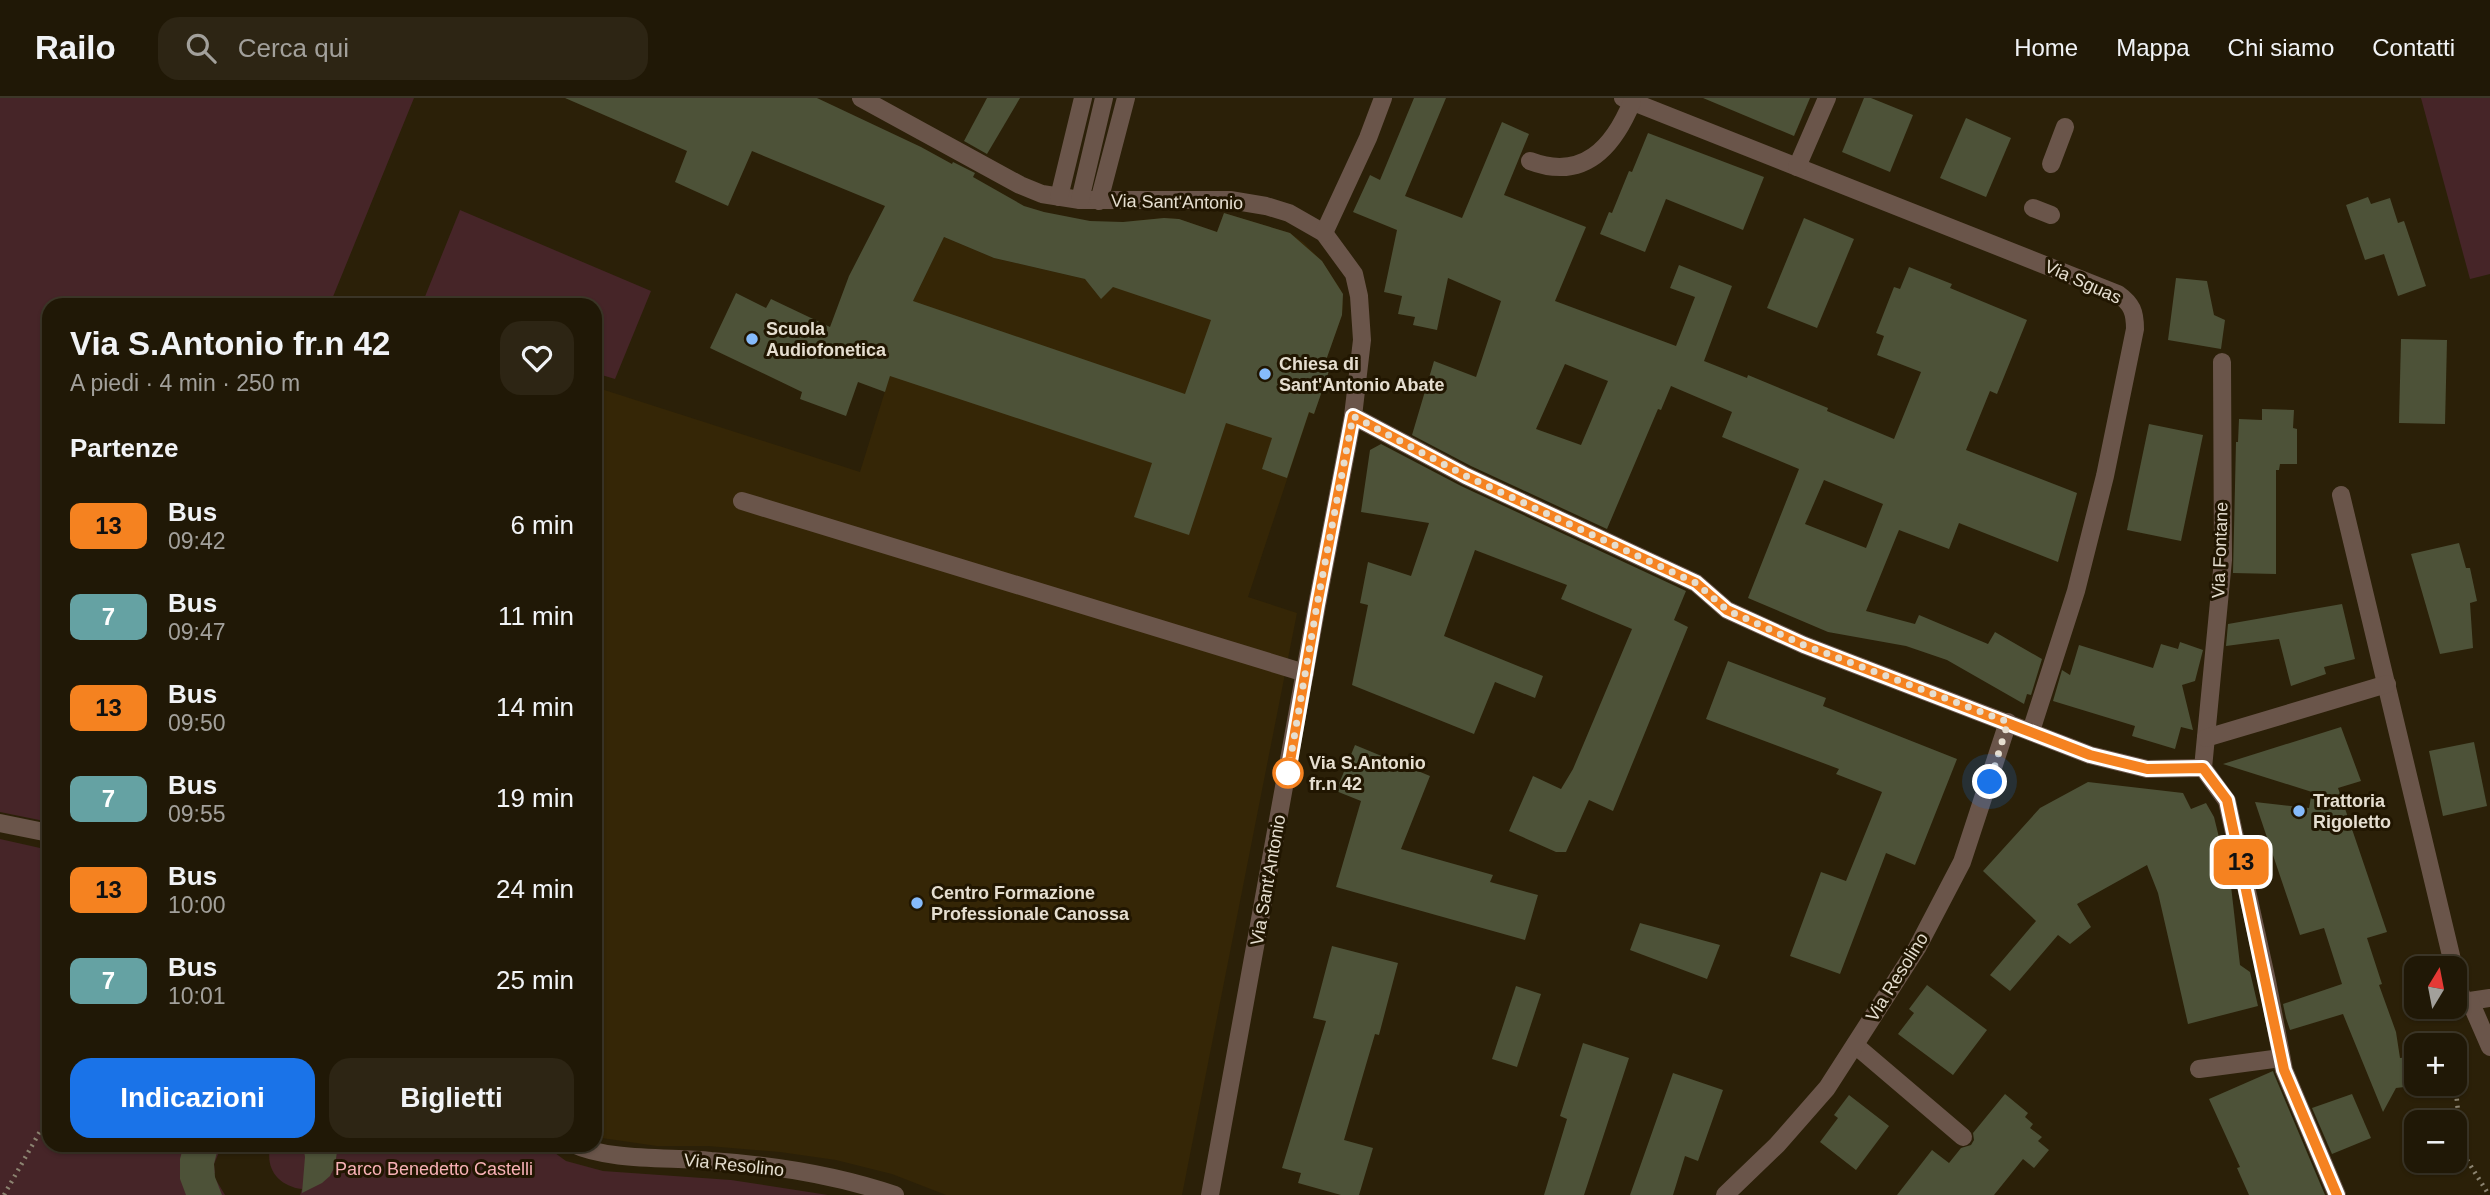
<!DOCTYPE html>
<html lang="it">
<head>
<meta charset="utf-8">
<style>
	:root { --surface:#201806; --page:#2d2514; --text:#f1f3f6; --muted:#a2a09b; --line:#3d3728; --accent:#1a73e8 }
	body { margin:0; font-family:Arial,sans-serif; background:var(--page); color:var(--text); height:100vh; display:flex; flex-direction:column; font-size:26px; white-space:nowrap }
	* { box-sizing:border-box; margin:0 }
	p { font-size:23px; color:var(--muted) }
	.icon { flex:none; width:38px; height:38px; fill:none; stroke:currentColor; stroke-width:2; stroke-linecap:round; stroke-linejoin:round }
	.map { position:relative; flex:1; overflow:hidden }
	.drawer { position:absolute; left:42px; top:200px; width:560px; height:854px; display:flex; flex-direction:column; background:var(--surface); border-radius:21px; box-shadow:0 2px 5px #0004,0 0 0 2px var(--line) }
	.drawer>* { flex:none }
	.badge { padding:0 14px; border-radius:10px; font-size:24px; line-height:46px }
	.needle { width:46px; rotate:10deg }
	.buttons { position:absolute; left:2404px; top:858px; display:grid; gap:14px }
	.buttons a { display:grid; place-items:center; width:63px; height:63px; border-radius:14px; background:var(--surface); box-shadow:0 2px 5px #0004,0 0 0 2px var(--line); font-size:35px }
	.you { position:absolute; width:35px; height:35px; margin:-18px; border:5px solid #fff; border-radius:50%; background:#1a73e8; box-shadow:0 0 0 10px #1a73e833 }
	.map>.badge { position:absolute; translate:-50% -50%; box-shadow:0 0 0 4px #fff }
	h2 { padding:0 28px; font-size:26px; line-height:63px }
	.round { display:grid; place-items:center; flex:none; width:74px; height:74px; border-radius:21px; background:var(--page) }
	.headline { display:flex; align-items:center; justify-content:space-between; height:119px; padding:0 28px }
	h1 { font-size:33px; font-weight:600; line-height:52px }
	.action { display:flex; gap:14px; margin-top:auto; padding:14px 28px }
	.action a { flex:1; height:80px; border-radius:21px; background:var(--accent); color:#fff; font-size:28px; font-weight:600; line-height:80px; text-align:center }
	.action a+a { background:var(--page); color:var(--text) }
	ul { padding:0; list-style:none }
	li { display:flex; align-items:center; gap:21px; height:91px; padding:0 28px }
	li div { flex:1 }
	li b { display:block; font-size:26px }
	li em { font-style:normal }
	li .badge { min-width:77px; font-weight:700; text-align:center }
	header { display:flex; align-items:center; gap:42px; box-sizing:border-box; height:98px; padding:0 35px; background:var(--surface); border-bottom:2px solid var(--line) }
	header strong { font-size:33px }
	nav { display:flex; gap:38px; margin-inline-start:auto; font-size:24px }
	.search { width:490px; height:63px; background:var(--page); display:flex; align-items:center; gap:18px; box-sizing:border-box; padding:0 24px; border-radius:21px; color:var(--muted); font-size:26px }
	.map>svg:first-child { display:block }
	.built { fill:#352606 }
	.green { fill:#462528 }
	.building { fill:#4d5238; fill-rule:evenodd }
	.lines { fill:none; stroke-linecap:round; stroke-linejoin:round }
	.path { stroke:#8c8471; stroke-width:4.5; stroke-dasharray:2 5; stroke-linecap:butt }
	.minor { stroke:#6a554a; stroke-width:18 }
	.line-casing { stroke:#fff; stroke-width:16 }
	.line { stroke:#f58220; stroke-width:10 }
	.walk { stroke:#e5ded0; stroke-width:7; stroke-dasharray:0 12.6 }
	.poi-dot { fill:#86bbfb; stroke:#211601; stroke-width:2.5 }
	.stop-dot { fill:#fff; stroke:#f58220; stroke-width:3.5 }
	.labels { text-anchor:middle; stroke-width:6; stroke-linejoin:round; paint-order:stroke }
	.street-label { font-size:18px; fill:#e5ded0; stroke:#211601 }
	.poi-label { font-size:18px; font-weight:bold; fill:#e5ded0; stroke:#211601; text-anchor:start }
	.stop-label { font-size:18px; font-weight:bold; fill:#e5ded0; stroke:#211601; text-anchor:start }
	.park-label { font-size:18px; fill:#f8b1b6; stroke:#211601 }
</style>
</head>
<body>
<header>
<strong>Railo</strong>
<div class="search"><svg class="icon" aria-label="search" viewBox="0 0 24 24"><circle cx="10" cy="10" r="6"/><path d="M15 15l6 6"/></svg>Cerca qui</div>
<nav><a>Home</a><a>Mappa</a><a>Chi siamo</a><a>Contatti</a></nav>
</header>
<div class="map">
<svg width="2490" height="1097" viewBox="0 0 2490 1097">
	<rect width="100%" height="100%" fill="#2b2008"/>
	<!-- built -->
	<polygon class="built" points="1224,115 1290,135 1303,144 1322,163 1341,192 1343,206 1342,217 1324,268 1330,270 1314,316 1309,315 1248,499 1297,515 1182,1097 946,1097 892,1076 836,1062 780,1054 708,1048 657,1048 595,1039 595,289 860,374 913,203 944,139 994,160 1089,182 1095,194 1101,196 1107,195 1113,189 1132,123 1164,120 1179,121 1217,134"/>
	<!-- green -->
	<g class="green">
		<polygon points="0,0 414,0 330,206 49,206 49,724 0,714"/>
		<polygon points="2421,0 2490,0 2490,176 2470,181"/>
		<polygon points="460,112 651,193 615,281 595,275 595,206 422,206"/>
		<polygon points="0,741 49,752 49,1046 222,1047 214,1066 215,1075 198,1080 200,1087 216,1082 225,1097 0,1097"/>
		<path d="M271,1046L544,1047L566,1063L603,1073L731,1082L828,1097H300L302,1091C278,1088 264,1070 271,1046Z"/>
	</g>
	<!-- building -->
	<g class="building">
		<path d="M565,0H817L921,49L952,66L953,64L975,75L973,79L1024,108L1044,114L1090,123L1123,124L1164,120L1179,121L1217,134L1224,115L1290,135L1322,163L1343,196L1342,217L1324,268L1330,270L1314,316L1309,314L1287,380L1262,371L1272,340L1226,325L1189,437L1134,419L1152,365L890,278L885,294L858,284L846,318L800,301L802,294L710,250L736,195L766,210L771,201L830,229L849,178L885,108L752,53L728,108L675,84L687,53ZM944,139L994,160L1085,181L1101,201L1113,189L1211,222L1185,296L913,203Z"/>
		<polygon points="987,0 1020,0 987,56 964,43"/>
		<path d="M1414,0H1446L1405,98L1462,120L1502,24L1529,36L1504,97L1586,129L1555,203L1676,248L1695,199L1670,190L1679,167L1732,188L1704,263L1747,280L1748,277L1828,310L1827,313L1894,341L1921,274L1877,257L1884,238L1876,235L1894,189L1900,191L1909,169L1952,186L1950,190L2027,222L1997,296L1990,293L1966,352L2077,395L2058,464L1959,425L1949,451L1899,432L1866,513L1915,526L1919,517L1988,546L1995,534L2042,561L2031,597L2027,596L2024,606L1947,562L1906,548L1828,534L1748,500L1799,371L1722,339L1732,314L1671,288L1661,312L1658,311L1607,431L1471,368L1412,337L1434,263L1476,279L1501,203L1448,180L1437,232L1413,227L1415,219L1398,216L1402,198L1384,194L1397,132L1353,114L1370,77L1380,82ZM1565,266L1608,283L1581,347L1536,331ZM1824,382L1883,406L1866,450L1805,426Z"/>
		<polygon points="1703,0 1810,0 1794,38"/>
		<polygon points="1864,0 1871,0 1913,17 1890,74 1842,54"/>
		<polygon points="1966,20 2011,40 1986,99 1940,80"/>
		<polygon points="1648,35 1764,79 1743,132 1666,101 1645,154 1600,136 1609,114 1612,115 1629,73 1632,74"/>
		<polygon points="2368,99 2371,106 2390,100 2398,125 2404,123 2426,188 2398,198 2384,156 2365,162 2346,107"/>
		<polygon points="1804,120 1854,141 1817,230 1767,210"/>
		<polygon points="2176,180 2207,183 2214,217 2225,222 2221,251 2168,242"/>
		<polygon points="2401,241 2447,242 2445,326 2399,325"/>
		<polygon points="2262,311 2294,312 2293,330 2297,331 2297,366 2280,366 2279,372 2276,372 2276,476 2233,475 2236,344 2238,344 2239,321 2262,322"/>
		<polygon points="2149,326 2203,337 2181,443 2127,432"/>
		<polygon points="1381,346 1461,388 1686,493 1674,522 1688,529 1613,713 1589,702 1566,754 1556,754 1509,733 1533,678 1561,691 1573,671 1632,531 1561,501 1567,487 1475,452 1444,538 1543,578 1535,600 1495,584 1474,636 1352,587 1368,507 1360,505 1368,464 1411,478 1429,425 1361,414 1370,352"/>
		<polygon points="2459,445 2466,470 2470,470 2477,503 2470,505 2473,550 2440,556 2411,456"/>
		<polygon points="2342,506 2355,561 2324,569 2326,576 2291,588 2279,541 2226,548 2228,526"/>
		<polygon points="2180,544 2203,552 2195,583 2182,587 2193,632 2181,629 2175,651 2132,638 2135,628 2053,603 2062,572 2070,577 2079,547 2153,570 2161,546 2178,551"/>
		<polygon points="1728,563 1826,600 1823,608 1957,661 1915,767 1886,755 1840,876 1790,858 1821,774 1846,783 1882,694 1836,676 1839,671 1706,621"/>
		<polygon points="2341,629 2361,683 2338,690 2387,834 2367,840 2382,886 2379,887 2396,934 2400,960 2409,959 2413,988 2396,990 2383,1014 2343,916 2290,932 2286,920 2283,906 2342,886 2324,830 2300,837 2255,704 2309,710 2312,694 2223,666"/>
		<polygon points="2474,644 2487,708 2443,718 2429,653"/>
		<polygon points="1355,647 1430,678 1401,751 1493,777 1490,784 1538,797 1525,842 1336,789 1361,703 1336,693"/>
		<polygon points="2088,684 2183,695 2191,711 2206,705 2214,719 2231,788 2240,867 2250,874 2258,908 2188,926 2158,795 2147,767 2077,806 2091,829 2070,846 2058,837 2010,893 1990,877 2036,823 1983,773 2040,710"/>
		<polygon points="1640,825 1720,847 1707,881 1630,852"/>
		<polygon points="1332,848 1398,865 1379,937 1375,936 1344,1042 1373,1050 1359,1097 1341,1097 1298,1085 1301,1075 1282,1070 1326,923 1313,920"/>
		<polygon points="1927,887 1987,932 1953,977 1898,936 1914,915 1909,911"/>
		<polygon points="1516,888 1541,896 1517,969 1492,961"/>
		<polygon points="1583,945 1629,960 1584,1097 1544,1097 1567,1021 1560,1018"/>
		<polygon points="2273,973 2274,976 2325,1097 2249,1097 2237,1070 2240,1069 2209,1001"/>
		<polygon points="1673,975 1723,992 1698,1063 1685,1058 1673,1097 1630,1097"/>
		<polygon points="2005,996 2028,1015 2025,1019 2033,1026 2030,1030 2042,1039 2038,1043 2049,1052 2034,1070 2023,1061 1994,1097 1897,1097 1932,1052 1949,1065 1961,1050 1971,1047 1974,1042 1973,1035"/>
		<polygon points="2352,996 2371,1040 2332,1056 2312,1010"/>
		<polygon points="1849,997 1889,1028 1856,1072 1820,1044 1838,1020 1834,1017"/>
		<polygon points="184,1046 219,1046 214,1066 215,1079 222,1097 186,1097 180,1081 180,1061"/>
		<polygon points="303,1046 338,1046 335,1068 330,1078 322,1085 302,1095 305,1059"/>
	</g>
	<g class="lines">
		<!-- path -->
		<g class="path">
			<polyline points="2461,945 2456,993 2462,1054 2489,1097"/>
			<polyline points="4,1097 42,1030 49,1023"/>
		</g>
		<!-- minor -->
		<g class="minor">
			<polyline points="861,0 1020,87 1042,96 1080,102 1230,102 1266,108 1289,115 1324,135 1354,176 1359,198 1362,242 1353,318 1317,507 1210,1097"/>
			<path d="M1623,0L2118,196C2132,206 2135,214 2135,231L2105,378L2076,493L2031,633"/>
			<path d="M1530,63C1583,83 1613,50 1632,4"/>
			<polyline points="2051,66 2065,29"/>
			<polyline points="1797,69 1827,0"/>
			<polyline points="1059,99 1083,0"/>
			<polyline points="1080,102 1104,0"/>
			<polyline points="1099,103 1126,0"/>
			<polyline points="2033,110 2051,117"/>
			<polyline points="1324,135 1368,40 1383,0"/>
			<polyline points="2222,264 2223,462 2203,670 2227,703 2267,883 2284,972 2337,1097"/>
			<polyline points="1353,318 1466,378 1696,485 1727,512 1804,547 2090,657 2147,671 2203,670"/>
			<polyline points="2341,397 2454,870"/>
			<polyline points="742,403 1305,575"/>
			<polyline points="2206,640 2387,586"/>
			<polyline points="0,725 49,735"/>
			<polyline points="2455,874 2463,904 2490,900"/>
			<polyline points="2470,903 2490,949"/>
			<polyline points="1855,947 1963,1039"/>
			<polyline points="2199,971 2281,960"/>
			<path d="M573,1046C608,1063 670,1059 711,1063C772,1067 836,1077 895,1097"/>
			<polyline points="1725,1097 1777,1047 1827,990 1917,850 1962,764 2008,624"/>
		</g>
	</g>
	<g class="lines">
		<defs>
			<polyline id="line" points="1288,675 1317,507 1353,318 1466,378 1696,485 1727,512 1804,547 2090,657 2147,671 2203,670 2227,702 2284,972 2337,1097"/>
		</defs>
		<!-- line casing -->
		<use href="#line" class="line-casing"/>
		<!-- line -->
		<use href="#line" class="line"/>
		<!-- walk -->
		<polyline class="walk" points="1288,675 1317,507 1353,318 1466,378 1696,485 1727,512 1804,547 2008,624 1990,684"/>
	</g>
	<!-- markers -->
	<g class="poi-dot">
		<circle cx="752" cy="241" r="7"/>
		<circle cx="1265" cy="276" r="7"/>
		<circle cx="2299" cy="713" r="7"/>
		<circle cx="917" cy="805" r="7"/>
	</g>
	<circle class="stop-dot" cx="1288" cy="675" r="14"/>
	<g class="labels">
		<!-- street labels -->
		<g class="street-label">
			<text transform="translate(1177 104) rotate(1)" y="6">Via Sant'Antonio</text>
			<text transform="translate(2083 184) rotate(24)" y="6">Via Sguas</text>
			<text transform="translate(2220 452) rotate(-88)" y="6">Via Fontane</text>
			<text transform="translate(1268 782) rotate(-80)" y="6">Via Sant'Antonio</text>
			<text transform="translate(1897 879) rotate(-58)" y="6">Via Resolino</text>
			<text transform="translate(734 1067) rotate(6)" y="6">Via Resolino</text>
		</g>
		<!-- poi labels -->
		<g class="poi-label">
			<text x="766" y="237">Scuola<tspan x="766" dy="21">Audiofonetica</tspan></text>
			<text x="1279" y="272">Chiesa di<tspan x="1279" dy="21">Sant'Antonio Abate</tspan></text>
			<text x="2313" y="709">Trattoria<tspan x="2313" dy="21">Rigoletto</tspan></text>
			<text x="931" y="801">Centro Formazione<tspan x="931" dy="21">Professionale Canossa</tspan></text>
		</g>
		<!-- stop labels -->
		<g class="stop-label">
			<text x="1309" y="671">Via S.Antonio<tspan x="1309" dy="21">fr.n 42</tspan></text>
		</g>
		<!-- park labels -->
		<g class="park-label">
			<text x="434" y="1077">Parco Benedetto Castelli</text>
		</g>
	</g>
</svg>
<div class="buttons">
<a><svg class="needle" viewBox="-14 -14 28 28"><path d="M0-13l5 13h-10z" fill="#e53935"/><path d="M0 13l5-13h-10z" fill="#a2a09b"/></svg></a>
<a>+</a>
<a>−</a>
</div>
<div class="you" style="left:1990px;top:684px"></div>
<b class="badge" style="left:2241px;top:764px;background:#f58220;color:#111">13</b>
<section class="drawer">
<div class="headline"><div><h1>Via S.Antonio fr.n 42</h1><p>A piedi · 4 min · 250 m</p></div><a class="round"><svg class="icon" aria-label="heart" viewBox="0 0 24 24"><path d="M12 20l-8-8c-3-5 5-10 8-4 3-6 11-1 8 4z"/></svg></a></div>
<h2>Partenze</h2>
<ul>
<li><span class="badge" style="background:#f58220;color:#111">13</span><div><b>Bus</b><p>09:42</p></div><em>6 min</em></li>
<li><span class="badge" style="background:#65a2a3;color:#fff">7</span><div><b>Bus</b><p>09:47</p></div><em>11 min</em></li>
<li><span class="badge" style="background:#f58220;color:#111">13</span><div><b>Bus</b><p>09:50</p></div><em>14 min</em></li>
<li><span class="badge" style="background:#65a2a3;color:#fff">7</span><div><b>Bus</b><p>09:55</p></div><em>19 min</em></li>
<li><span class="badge" style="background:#f58220;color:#111">13</span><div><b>Bus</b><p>10:00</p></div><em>24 min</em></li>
<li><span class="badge" style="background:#65a2a3;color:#fff">7</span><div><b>Bus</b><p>10:01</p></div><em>25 min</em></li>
</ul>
<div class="action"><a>Indicazioni</a><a>Biglietti</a></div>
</section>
</div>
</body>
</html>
